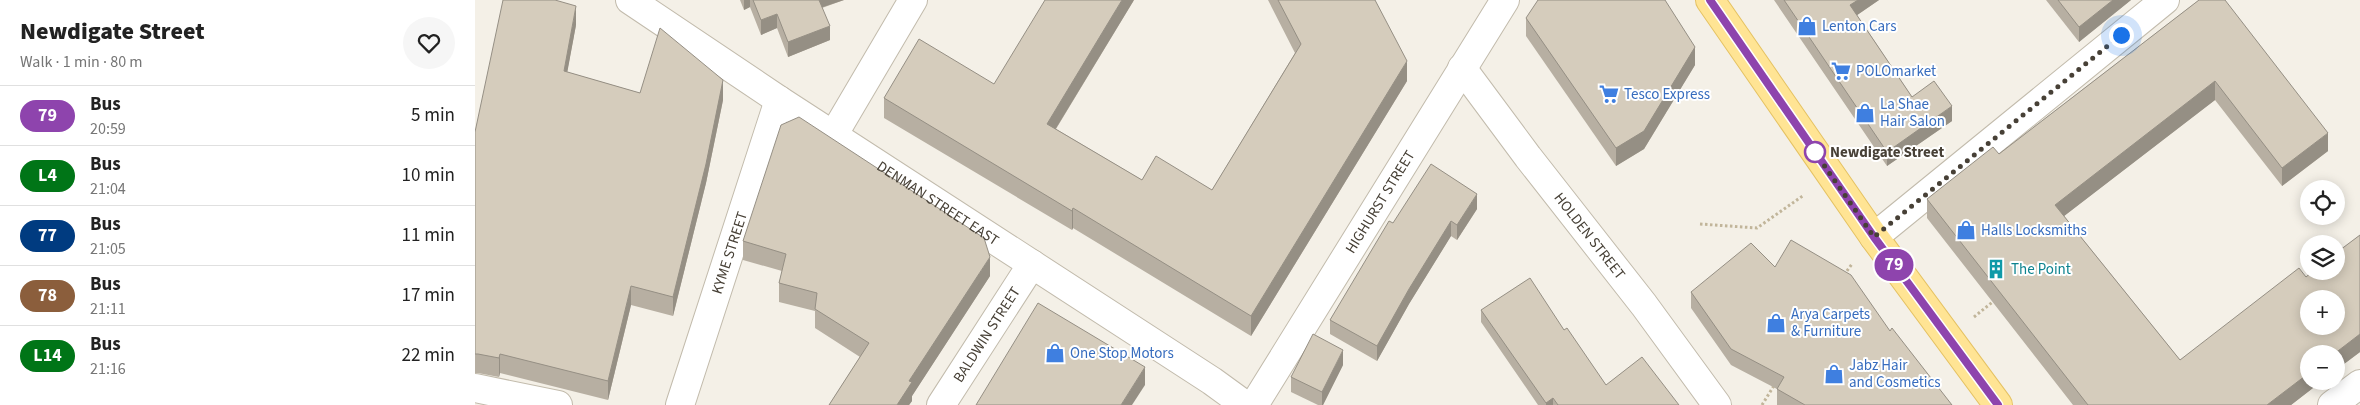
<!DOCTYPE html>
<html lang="en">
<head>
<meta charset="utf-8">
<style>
	:root { --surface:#fff; --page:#f6f6f6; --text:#222; --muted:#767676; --line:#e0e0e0 }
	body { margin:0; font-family:"Source Sans 3",sans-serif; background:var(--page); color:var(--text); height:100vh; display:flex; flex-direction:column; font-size:19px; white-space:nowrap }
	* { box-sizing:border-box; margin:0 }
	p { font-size:16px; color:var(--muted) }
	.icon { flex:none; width:28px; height:28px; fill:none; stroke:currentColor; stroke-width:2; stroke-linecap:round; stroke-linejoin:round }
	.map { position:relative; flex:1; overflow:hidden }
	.drawer { display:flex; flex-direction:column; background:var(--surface); width:475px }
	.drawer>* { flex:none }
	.badge { padding:0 10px; border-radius:16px; font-size:18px; line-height:32px }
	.fabs { position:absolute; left:1825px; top:180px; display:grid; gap:10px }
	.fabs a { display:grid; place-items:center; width:45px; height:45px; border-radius:50%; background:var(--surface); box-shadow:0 2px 12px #0003; font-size:25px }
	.you { position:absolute; width:25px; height:25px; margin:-12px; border:4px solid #fff; border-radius:50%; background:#1a73e8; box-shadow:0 0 0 8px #1a73e833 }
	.map>.badge { position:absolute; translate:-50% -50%; box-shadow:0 0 0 2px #fff }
	.round { display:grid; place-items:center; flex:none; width:52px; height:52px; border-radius:26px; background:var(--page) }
	.summary { display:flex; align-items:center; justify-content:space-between; height:85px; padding:0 20px }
	h1 { font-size:24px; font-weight:800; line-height:38px }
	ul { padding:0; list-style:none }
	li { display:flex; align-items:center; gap:15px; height:60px; padding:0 20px; border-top:1px solid var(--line) }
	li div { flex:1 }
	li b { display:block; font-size:19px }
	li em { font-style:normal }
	li .badge { min-width:55px; font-weight:700; text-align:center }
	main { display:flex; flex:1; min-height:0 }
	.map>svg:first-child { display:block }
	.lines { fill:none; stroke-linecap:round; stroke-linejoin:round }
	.street-casing { stroke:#c2bbac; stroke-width:30 }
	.primary-casing { stroke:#e5c263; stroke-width:30 }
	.path { stroke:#c1b59a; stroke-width:3; stroke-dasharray:2.5 2.5; stroke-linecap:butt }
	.street { stroke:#fff; stroke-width:28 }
	.primary { stroke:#ffe494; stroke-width:28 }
	.wall { fill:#b7afa2 }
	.shaded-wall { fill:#958f84 }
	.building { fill:#d5ccbc; stroke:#958f84; fill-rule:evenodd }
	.line-casing { stroke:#fff; stroke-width:11 }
	.line { stroke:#8e44ad; stroke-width:8 }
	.walk { stroke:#474036; stroke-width:5; stroke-dasharray:0 9 }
	.stop-dot { fill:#fff; stroke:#8e44ad; stroke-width:2.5 }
	.labels { text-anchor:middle; stroke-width:4; stroke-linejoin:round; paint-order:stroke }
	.shop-label { font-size:15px; fill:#366cbe; stroke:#fff; text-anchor:start }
	.stop-label { font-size:15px; font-weight:bold; fill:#474036; stroke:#fff; text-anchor:start }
	.street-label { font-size:15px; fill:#474036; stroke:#fff }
	.culture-label { font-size:15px; fill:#0d838f; stroke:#fff; text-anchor:start }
</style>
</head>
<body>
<main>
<section class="drawer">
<div class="summary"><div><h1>Newdigate Street</h1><p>Walk · 1 min · 80 m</p></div><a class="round"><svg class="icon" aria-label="heart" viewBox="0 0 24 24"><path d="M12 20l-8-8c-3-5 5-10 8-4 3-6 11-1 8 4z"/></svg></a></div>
<ul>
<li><span class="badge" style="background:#8e44ad;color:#fff">79</span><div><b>Bus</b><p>20:59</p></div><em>5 min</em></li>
<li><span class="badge" style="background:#007517;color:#fff">L4</span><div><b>Bus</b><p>21:04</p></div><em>10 min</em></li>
<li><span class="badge" style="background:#003b80;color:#fff">77</span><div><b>Bus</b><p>21:05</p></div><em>11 min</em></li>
<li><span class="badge" style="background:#8b5e3c;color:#fff">78</span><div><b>Bus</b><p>21:11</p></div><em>17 min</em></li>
<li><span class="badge" style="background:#007517;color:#fff">L14</span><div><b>Bus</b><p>21:16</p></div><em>22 min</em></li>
</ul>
</section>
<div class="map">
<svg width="1885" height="405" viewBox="0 0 1885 405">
	<rect width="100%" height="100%" fill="#f4f0e7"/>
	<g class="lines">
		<defs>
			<g id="street">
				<path id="s1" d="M155,0L304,100L737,381L770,405"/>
				<path id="s2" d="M987,68L1053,157L1169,305L1242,405"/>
				<polyline points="359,134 438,0"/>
				<polyline points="1399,237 1690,0"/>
				<polyline points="0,388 83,405"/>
				<path id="s3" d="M205,405L304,100"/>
				<path id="s4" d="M466,405L557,264"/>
				<path id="s5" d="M779,405L1030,0"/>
				<polyline points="1857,405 1885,384"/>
			</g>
			<polyline id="primary" points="1235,0 1399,237 1523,405"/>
		</defs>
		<!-- street casing -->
		<use href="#street" class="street-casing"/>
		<!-- primary casing -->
		<use href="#primary" class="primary-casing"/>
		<!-- path -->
		<g class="path">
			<polyline points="1225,224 1282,228 1329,195"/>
			<polyline points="1369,275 1377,264"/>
			<polyline points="1499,317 1520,300"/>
			<polyline points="1287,405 1300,384"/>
		</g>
		<!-- street -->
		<use href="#street" class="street"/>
		<!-- primary -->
		<use href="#primary" class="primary"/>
	</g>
	<!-- wall -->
	<g class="wall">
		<polygon points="265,0 369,0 347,8 355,40 313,57 302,28 286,35 275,7 269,10"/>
		<polygon points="659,0 581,129 667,180 737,190 820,53 793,0 900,0 932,81 776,336 598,228 597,230 409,118 409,98 519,84"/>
		<polygon points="1299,0 1404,0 1382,15 1437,97 1477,121 1412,166"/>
		<polygon points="1571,0 1656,0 1604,42"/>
		<polygon points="1724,0 1853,151 1807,186 1740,100 1589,216 1705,360 1831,277 1885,235 1885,352 1861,370 1861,354 1834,381 1847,381 1816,405 1598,405 1452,218 1452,199 1524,154"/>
		<polygon points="1051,18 1220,65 1169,149 1141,166 1051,36"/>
		<polygon points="101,25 92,72 165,93 248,100 231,183 198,316 156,305 133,400 25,373 24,377 3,373 0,373 0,132"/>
		<polygon points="1002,209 982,240 976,236 934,304 902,361 855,334 855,320 918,223"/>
		<polygon points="268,241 515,276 437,396 437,401 434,405 354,405 385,357 340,328 340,311 304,302 304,283 307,271 268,260"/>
		<polygon points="1300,267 1415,331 1477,405 1302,405 1302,389 1256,365 1216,308 1216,292"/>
		<polygon points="1006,310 1089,330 1131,385 1204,405 1063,405 1006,322"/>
		<polygon points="868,365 848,405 843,405 816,392 816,377"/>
	</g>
	<!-- shaded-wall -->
	<g class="shaded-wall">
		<polygon points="269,0 275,0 275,7 269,10"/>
		<polygon points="342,0 369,0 342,9"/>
		<polygon points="647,0 659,0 572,143 572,124"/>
		<polygon points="1383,0 1404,0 1375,20 1375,5"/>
		<polygon points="1638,0 1656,0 1604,42 1604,27"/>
		<polygon points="101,6 101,25 89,90 89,71"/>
		<polygon points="302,14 302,28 286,35 286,20"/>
		<polygon points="355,26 355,40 313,57 313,42"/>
		<polygon points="1220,47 1220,65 1169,149 1141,166 1141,148"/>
		<polygon points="932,61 932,81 776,336 776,316"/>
		<polygon points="248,80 248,100 231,183 198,316 198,297"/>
		<polygon points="1740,81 1740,100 1580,223 1580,205"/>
		<polygon points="1477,106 1477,121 1412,166 1412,152"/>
		<polygon points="1853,133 1853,151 1807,186 1807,168"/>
		<polygon points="1002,194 1002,209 982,240 982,225"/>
		<polygon points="598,208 598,228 597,230 597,211"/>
		<polygon points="976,221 976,236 934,304 902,361 902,346 934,289"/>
		<polygon points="515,257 515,276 437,396 437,401 434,405 422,405 434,381"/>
		<polygon points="156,286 156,305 133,400 133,381"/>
		<polygon points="1885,334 1885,352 1861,370 1861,354 1859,354"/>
		<polygon points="868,350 868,365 848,405 847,405 847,392"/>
		<polygon points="25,354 25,373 24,377 24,358"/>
		<polygon points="670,367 670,385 657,405 646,405"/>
		<polygon points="1834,373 1834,381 1847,381 1816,405 1792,405"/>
		<polygon points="1078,398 1078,405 1071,405 1071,403"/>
	</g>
	<!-- building -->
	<g class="building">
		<polygon points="28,0 80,0 101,6 89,71 165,93 185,28 248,80 231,164 198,297 156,286 133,381 25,354 24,358 3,354 0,354 0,132"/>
		<polygon points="278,0 344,0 355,26 313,42 302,14 286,20"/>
		<polygon points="570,0 647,0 572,124 667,180 681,156 737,190 826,44 803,0 900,0 932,61 776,316 598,208 597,211 409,98 444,39 519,84"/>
		<polygon points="1063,0 1190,0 1220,47 1169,131 1141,148 1051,18"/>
		<polygon points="1309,0 1383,0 1375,5 1437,97 1459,81 1477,106 1412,152"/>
		<polygon points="1583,0 1638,0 1604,27"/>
		<path d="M1724,0H1750L1853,133L1807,168L1740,81L1580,205L1705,360L1824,268L1831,277L1838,271H1861V253L1885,235V334L1859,354H1834V373L1792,405H1613L1452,199L1518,147L1524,154ZM1834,299H1861V326H1834Z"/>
		<polygon points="324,117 509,238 515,257 434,381 437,382 422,405 354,405 394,343 340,309 342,293 304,283 311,254 268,241 306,125"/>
		<polygon points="956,164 1002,194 982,225 976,221 934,289 902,346 855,320 914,221 918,223"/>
		<polygon points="1316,240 1376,275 1415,331 1417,328 1477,405 1330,405 1302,389 1309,377 1256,349 1216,292 1276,243 1300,267"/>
		<polygon points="1055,278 1089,330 1092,328 1131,385 1167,357 1204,405 1083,405 1078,398 1071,403 1006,310"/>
		<polygon points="563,303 670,367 646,405 501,405"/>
		<polygon points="838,334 868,350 847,392 816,377"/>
	</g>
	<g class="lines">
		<defs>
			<polyline id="line" points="1235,0 1399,237 1523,405"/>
		</defs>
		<!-- line casing -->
		<use href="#line" class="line-casing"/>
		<!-- line -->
		<use href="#line" class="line"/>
		<!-- walk -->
		<polyline class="walk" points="1340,152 1337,148 1399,237 1646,35"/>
	</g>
	<!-- icons -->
	<defs>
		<symbol id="shop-bare" viewBox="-9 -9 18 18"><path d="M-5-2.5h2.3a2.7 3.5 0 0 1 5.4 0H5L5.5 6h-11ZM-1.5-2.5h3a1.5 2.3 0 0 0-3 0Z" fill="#3f7fe0" stroke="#fff" stroke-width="2.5" paint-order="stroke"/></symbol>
		<symbol id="supermarket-bare" viewBox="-9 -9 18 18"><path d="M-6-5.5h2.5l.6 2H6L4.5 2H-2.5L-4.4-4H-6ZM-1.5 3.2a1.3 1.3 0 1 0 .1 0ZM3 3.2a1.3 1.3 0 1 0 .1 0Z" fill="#3f7fe0" stroke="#fff" stroke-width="2.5" paint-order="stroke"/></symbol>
		<symbol id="building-bare" viewBox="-9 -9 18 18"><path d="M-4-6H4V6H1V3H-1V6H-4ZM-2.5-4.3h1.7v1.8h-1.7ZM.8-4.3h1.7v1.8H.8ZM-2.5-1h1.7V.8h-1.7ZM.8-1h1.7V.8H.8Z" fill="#0f9aa8" stroke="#fff" stroke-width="2.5" paint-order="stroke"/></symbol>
	</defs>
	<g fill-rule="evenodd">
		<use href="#shop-bare" x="1318" y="12" width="28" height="28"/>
		<use href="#supermarket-bare" x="1352" y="57" width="28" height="28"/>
		<use href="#supermarket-bare" x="1120" y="80" width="28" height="28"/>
		<use href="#shop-bare" x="1376" y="99" width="28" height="28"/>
		<use href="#shop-bare" x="1477" y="216" width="28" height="28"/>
		<use href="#building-bare" x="1507" y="255" width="28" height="28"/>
		<use href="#shop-bare" x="1287" y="309" width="28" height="28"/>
		<use href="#shop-bare" x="566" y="339" width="28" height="28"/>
		<use href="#shop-bare" x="1345" y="360" width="28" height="28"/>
	</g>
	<!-- markers -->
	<circle class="stop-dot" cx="1340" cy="152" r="10"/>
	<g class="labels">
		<!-- shop labels -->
		<g class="shop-label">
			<text x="1347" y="31">Lenton Cars</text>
			<text x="1381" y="76">POLOmarket</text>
			<text x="1149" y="99">Tesco Express</text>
			<text x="1405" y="109">La Shae<tspan x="1405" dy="17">Hair Salon</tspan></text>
			<text x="1506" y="235">Halls Locksmiths</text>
			<text x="1316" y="319">Arya Carpets<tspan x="1316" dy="17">&amp; Furniture</tspan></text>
			<text x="595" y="358">One Stop Motors</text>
			<text x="1374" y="370">Jabz Hair<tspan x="1374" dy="17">and Cosmetics</tspan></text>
		</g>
		<!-- stop labels -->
		<g class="stop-label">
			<text x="1355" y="157">Newdigate Street</text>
		</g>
		<!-- street labels -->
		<g class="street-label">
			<text dy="5" stroke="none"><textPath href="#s1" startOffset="369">DENMAN STREET EAST</textPath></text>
			<text dy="5" stroke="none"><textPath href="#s5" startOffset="239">HIGHURST STREET</textPath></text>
			<text dy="5" stroke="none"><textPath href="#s2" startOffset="211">HOLDEN STREET</textPath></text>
			<text dy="5" stroke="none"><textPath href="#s3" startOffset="160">KYME STREET</textPath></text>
			<text dy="5" stroke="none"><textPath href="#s4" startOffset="84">BALDWIN STREET</textPath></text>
		</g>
		<!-- culture labels -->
		<g class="culture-label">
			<text x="1536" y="274">The Point</text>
		</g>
	</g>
</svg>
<div class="fabs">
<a><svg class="icon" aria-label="locate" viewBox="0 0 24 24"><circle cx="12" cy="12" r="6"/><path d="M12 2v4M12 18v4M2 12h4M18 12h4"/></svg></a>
<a><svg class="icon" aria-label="layers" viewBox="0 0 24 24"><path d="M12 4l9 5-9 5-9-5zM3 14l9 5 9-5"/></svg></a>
<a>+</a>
<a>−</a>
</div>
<div class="you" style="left:1646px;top:35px"></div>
<b class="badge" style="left:1419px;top:265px;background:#8e44ad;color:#fff">79</b>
</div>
</main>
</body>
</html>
